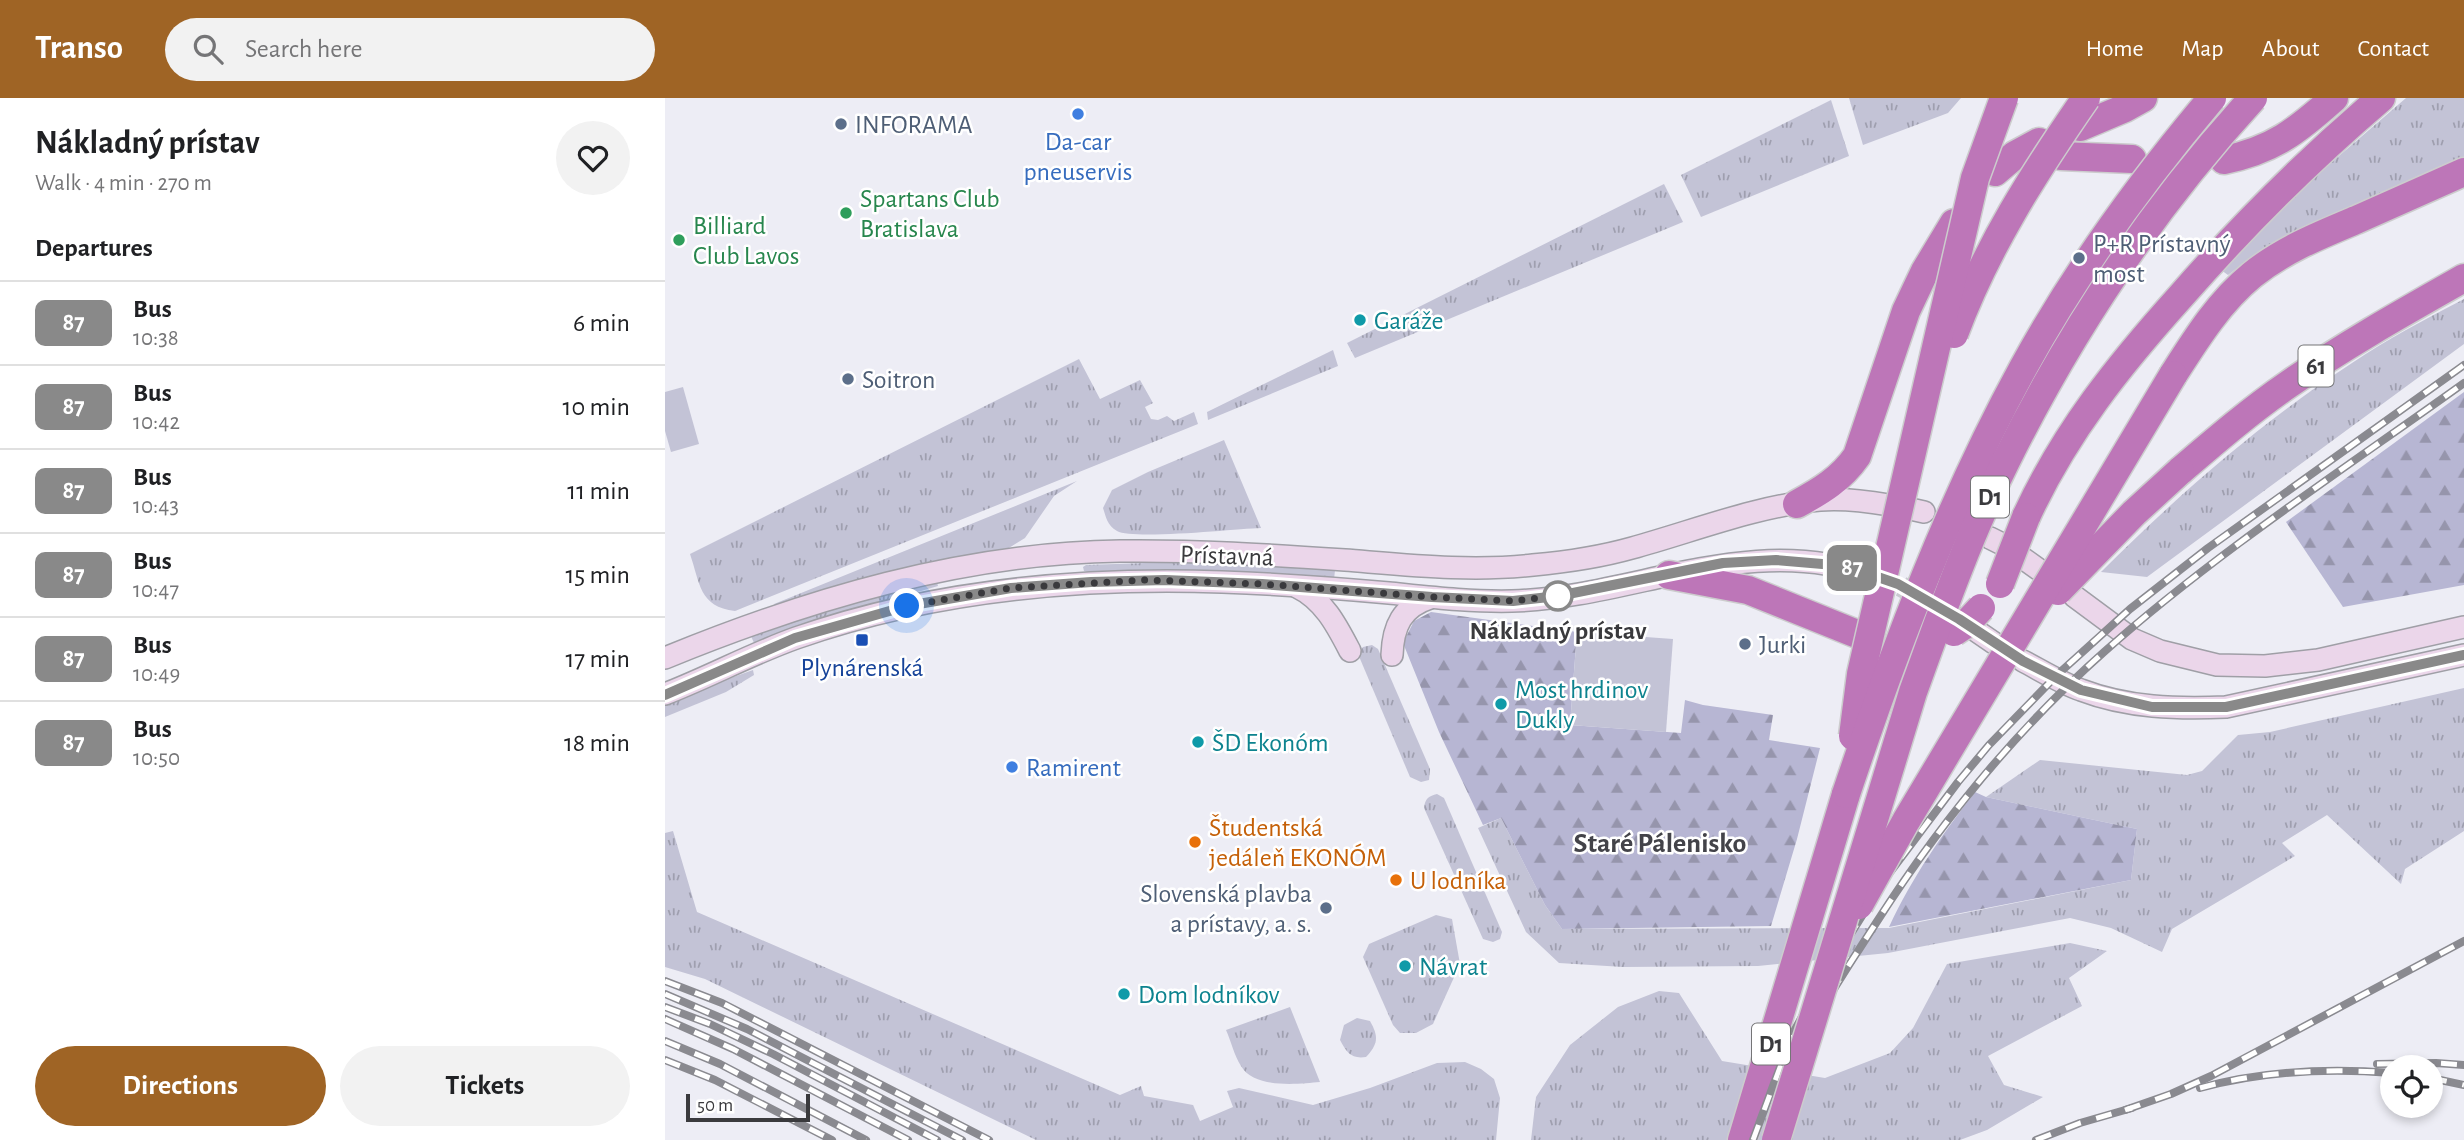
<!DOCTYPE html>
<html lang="en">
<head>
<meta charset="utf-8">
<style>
	:root { --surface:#fff; --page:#f2f2f2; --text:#202124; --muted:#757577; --line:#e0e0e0; --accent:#9f6425 }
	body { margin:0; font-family:"Alegreya Sans",sans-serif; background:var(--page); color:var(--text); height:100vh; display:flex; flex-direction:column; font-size:26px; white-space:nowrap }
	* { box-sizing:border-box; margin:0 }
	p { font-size:23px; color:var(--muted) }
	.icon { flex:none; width:38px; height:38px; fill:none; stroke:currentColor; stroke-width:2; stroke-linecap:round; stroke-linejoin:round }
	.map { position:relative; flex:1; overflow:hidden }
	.side { display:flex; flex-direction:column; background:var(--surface); width:665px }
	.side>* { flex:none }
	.badge { padding:0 14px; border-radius:10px; font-size:24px; line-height:46px }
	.controls { position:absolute; left:1715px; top:957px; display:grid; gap:14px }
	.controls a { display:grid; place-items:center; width:63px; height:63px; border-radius:50%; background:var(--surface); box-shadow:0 4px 10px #0003; font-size:35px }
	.scale { position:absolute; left:21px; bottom:18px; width:124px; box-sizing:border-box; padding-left:7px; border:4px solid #3a3a3d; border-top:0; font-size:19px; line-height:24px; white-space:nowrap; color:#3a3a3d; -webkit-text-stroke:5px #fff; paint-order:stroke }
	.you { position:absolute; width:35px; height:35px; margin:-18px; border:5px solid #fff; border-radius:50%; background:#1a73e8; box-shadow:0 0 0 10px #1a73e833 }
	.map>.badge { position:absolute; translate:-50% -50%; box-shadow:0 0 0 4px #fff }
	h2 { padding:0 35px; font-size:26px; line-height:63px }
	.round { display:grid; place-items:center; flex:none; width:74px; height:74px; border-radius:37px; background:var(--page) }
	.overview { display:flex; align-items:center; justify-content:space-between; height:119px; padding:0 35px }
	h1 { font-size:33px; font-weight:700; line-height:52px }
	.button { display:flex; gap:14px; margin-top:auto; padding:14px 35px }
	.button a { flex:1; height:80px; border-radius:42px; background:var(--accent); color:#fff; font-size:28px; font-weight:700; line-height:80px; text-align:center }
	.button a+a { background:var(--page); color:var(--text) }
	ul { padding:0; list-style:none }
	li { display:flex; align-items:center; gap:21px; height:84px; padding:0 35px; border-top:2px solid var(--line) }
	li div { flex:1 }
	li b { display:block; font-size:26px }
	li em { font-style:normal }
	li .badge { min-width:77px; font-weight:700; text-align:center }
	header { display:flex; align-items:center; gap:42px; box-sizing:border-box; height:98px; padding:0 35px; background:var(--accent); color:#fff }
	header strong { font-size:33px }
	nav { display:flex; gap:38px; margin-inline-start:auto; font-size:24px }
	.search { width:490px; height:63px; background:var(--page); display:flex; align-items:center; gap:18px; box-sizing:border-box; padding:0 24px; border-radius:38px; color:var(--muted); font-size:26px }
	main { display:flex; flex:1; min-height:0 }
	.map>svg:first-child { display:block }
	.grass { fill:url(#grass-tufts) }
	.forest { fill:url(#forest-firs) }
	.pitch { fill:#c3c3d6 }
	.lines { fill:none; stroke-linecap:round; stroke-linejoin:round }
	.secondary-tunnel { stroke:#c9c9d0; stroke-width:21; stroke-dasharray:21 10; stroke-linecap:butt }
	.secondary-casing { stroke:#9f9fa6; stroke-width:24 }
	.highway-casing { stroke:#cccccd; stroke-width:31 }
	.secondary { stroke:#ebd6ea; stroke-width:21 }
	.highway { stroke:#bd76b8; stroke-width:28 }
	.rail-casing { stroke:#8a8a90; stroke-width:8 }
	.rail { stroke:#fff; stroke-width:5; stroke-dasharray:16; stroke-linecap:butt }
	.highway-bridge-casing { stroke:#cccccd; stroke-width:31; stroke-linecap:butt }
	.highway-bridge { stroke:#bd76b8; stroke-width:28 }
	.line-casing { stroke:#fff; stroke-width:16 }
	.line { stroke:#898989; stroke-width:10 }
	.walk { stroke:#3a3a3d; stroke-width:7; stroke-dasharray:0 12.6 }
	.shop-dot { fill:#3f7fe0; stroke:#fff; stroke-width:2.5 }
	.service-dot { fill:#5c6f8a; stroke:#fff; stroke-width:2.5 }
	.leisure-dot { fill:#2e9e5b; stroke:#fff; stroke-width:2.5 }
	.culture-dot { fill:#0f9aa8; stroke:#fff; stroke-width:2.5 }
	.stop-dot { fill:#fff; stroke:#898989; stroke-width:3.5 }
	.transit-dot { fill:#1a4fb4; stroke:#fff; stroke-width:2.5 }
	.food-dot { fill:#e8710a; stroke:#fff; stroke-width:2.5 }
	.labels { text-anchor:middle; stroke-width:5; stroke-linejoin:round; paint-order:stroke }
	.shield { fill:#fff; stroke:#757577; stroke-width:2 }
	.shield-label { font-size:24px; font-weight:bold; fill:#3a3a3d }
	.service-label { font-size:26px; fill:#4e5e75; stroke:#fff; text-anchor:start }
	.shop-label { font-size:26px; fill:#366cbe; stroke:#fff }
	.leisure-label { font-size:26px; fill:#27864d; stroke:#fff; text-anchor:start }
	.culture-label { font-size:26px; fill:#0d838f; stroke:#fff; text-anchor:start }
	.street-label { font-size:26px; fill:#3a3a3d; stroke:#fff }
	.stop-label { font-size:26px; font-weight:bold; fill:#3a3a3d; stroke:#fff }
	.transit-label { font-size:26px; fill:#164399; stroke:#fff }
	.food-label { font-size:26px; fill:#c56008; stroke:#fff; text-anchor:start }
	.neighbourhood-label { font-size:28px; font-weight:bold; fill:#434349; stroke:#fff }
</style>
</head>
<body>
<header>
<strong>Transo</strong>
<div class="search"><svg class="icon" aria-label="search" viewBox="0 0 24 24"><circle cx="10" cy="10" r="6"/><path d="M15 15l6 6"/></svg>Search here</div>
<nav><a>Home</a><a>Map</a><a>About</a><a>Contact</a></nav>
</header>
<main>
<section class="side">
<div class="overview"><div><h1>Nákladný prístav</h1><p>Walk · 4 min · 270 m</p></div><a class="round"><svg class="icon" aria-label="heart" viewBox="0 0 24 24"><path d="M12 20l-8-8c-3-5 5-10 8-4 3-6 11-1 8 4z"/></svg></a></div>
<h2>Departures</h2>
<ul>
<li><span class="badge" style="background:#898989;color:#fff">87</span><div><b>Bus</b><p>10:38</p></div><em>6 min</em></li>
<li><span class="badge" style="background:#898989;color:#fff">87</span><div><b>Bus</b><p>10:42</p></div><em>10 min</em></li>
<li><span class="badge" style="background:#898989;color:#fff">87</span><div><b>Bus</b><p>10:43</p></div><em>11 min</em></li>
<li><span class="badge" style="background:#898989;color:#fff">87</span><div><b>Bus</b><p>10:47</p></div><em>15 min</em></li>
<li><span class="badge" style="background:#898989;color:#fff">87</span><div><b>Bus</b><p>10:49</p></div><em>17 min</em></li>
<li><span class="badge" style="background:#898989;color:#fff">87</span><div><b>Bus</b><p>10:50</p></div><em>18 min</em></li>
</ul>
<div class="button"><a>Directions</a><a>Tickets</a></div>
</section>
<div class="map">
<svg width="1799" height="1042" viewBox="0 0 1799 1042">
	<defs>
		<pattern id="grass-tufts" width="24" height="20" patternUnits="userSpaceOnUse" patternTransform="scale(1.75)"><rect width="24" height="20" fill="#c3c3d6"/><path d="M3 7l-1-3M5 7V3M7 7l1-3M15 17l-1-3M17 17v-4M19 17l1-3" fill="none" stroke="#9f9faf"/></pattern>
		<pattern id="forest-firs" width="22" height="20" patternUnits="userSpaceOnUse" patternTransform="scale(1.75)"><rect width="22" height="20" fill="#b7b6d3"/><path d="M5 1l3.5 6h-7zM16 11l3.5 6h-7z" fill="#9695ac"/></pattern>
	</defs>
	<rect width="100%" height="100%" fill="#ededf5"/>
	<!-- grass -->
	<g class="grass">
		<polygon points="1184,0 1296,0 1283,15 1198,47"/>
		<polygon points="1741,0 1799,0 1799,59 1632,133 1599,150 1563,177 1556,172 1638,89"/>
		<polygon points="1166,2 1184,58 1036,119 1016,77"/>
		<polygon points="999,86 1018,124 690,260 682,245"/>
		<path d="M1799,201V246L1482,479L1436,474C1513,397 1595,325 1687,265C1722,241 1761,221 1799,201Z"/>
		<polygon points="668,252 673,268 543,322 542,314"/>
		<path d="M414,261L435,301L475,282L488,305L480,309L486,321L493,322L502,318L509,323L529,314L533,326L70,513C34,509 35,485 25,456Z"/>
		<path d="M559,342L596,430C570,431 468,442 452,433C442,427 441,419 438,410L447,392L483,374Z"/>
		<polygon points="412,383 389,398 360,440 339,453 241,470 111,509 109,506"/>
		<polygon points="510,464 670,472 669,482 543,474 423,474 419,473 418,469 421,467"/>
		<polygon points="272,484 273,488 117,534 89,545 86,538 190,504"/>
		<polygon points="707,547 713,551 765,671 764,682 756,684 745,679 693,556 698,549"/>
		<polygon points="88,572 89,577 61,594 0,619 0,608 49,586"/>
		<polygon points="1799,590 1799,733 1740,771 1736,786 1662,717 1617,745 1630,758 1507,831 1497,854 1446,830 1405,820 1223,855 1093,868 958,869 894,865 861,834 813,730 836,720 880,807 897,831 1224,830 1466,782 1472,731 1321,699 1375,662 1522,677 1537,673 1573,637 1605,634"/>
		<path d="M772,696L779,700L837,834L835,841L828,844L818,841L759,710C760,700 764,698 772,696Z"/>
		<polygon points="8,733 32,814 455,997 476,988 479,998 528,1007 535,1023 568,1009 562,993 574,990 648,1007 705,990 772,965 800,964 816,971 829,981 835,1000 831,1042 371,1042 40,881 0,869 0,735"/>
		<polygon points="771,817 787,821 795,866 768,926 751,935 735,935 728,927 698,859 704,846"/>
		<polygon points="1405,845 1442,853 1404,880 1417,908 1323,958 1339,987 1378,999 1322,1032 1295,1042 866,1042 871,999 905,947 953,909 994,893 1014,895 1057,963 1160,980 1225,955 1248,930 1282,866"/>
		<path d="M625,909L655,984C633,986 589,991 576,968C569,957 566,943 561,932Z"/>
		<path d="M692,920L705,923C714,939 713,946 701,959C686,961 682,955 675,942L679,927Z"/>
	</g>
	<!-- forest -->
	<g class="forest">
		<polygon points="1799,294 1799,487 1678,509 1621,424"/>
		<polygon points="766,514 912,534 905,627 1016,635 1020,602 1038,607 1108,617 1104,642 1155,650 1132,741 1106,828 897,831 880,807 836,720 818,727 774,634 738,545 749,523"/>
		<path d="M1310,694L1321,699L1472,731L1466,782L1224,829C1248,778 1276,738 1310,694Z"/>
	</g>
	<!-- pitch -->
	<g class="pitch">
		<polygon points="18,289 34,346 6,354 0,333 0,294"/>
		<polygon points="912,534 1008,541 1001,634 905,627"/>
	</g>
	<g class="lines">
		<!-- secondary-tunnel -->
		<polyline class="secondary-tunnel" points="1207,478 1232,486 1265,505"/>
		<defs>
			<g id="secondary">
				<polyline points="1250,412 1259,414"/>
				<polyline points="1325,440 1335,445"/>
				<polyline points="1359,461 1373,471"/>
				<path d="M632,489C659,502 672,528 685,553"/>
				<polyline points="1409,498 1467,541 1495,553 1552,567 1600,568 1653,562 1799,529"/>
				<polyline points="1294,521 1329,545"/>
				<path d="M727,557C728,528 737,509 765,500"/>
				<path d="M0,560C144,501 298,455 455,453C530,452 606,457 680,462C743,467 806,474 868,467C901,464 935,459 967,450C1029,433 1091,408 1155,402C1178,400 1201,403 1224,407"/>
				<path d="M1358,563C1377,573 1396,585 1416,592C1463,610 1512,611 1561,609L1799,557"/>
				<path d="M0,596C44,579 86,556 131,540C268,492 413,479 557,484C613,486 669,490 724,495C764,499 806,504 847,503C969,500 1084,433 1207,478"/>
			</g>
			<g id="highway">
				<polyline points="1415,29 1460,10 1478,0"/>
				<polyline points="1396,58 1467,61"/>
				<path d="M1559,62C1608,52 1632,33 1669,0"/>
				<polyline points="1330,74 1350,57 1374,44"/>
				<path d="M1508,277C1531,241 1554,204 1587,177C1618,152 1655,137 1691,122C1727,106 1763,90 1799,74"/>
				<path d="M1515,373C1550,343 1586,312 1624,286C1680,247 1739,214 1799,180"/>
				<path d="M1132,406C1156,393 1176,381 1192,358L1241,213L1260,173L1289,125"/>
				<path d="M1361,419C1400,334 1454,267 1516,198C1580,125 1642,63 1716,0"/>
				<polyline points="1004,477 1083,492 1192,536"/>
				<polyline points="1077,1042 1181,696"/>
			</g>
		</defs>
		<!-- secondary casing -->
		<use href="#secondary" class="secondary-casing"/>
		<!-- highway casing -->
		<use href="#highway" class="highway-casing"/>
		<!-- secondary -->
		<use href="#secondary" class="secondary"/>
		<!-- highway -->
		<use href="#highway" class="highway"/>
		<defs>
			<g id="rail">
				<polyline points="0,883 57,905 324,1042"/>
				<polyline points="0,896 82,931 297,1042"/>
				<polyline points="0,909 45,926 108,956 272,1042"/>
				<polyline points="0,921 68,951 243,1042"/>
				<polyline points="0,943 55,966 201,1042"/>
				<polyline points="0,962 50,982 167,1042"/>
				<polyline points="1712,966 1771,965 1799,967"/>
				<polyline points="1766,980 1799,987"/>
				<path d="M1535,990C1597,973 1663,970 1727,975"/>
				<polyline points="1460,1012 1506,996 1546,978 1799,843"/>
				<polyline points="1088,1042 1127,937 1156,884 1220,781 1293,684 1324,647 1392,577 1465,511 1543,450 1799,267"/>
				<path d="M1103,1042C1114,1009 1126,975 1141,943C1160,901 1187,863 1211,825C1275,725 1350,633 1439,554C1549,456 1679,371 1799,285"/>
				<polyline points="1371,1042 1415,1025 1467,1010"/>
			</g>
		</defs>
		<!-- rail casing -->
		<use href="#rail" class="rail-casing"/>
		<!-- rail -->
		<use href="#rail" class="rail"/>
		<defs>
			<g id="highway-bridge">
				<path d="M1289,236C1321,150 1369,75 1421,0"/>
				<polyline points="1335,486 1361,419"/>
				<polyline points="1393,493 1469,415 1515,373"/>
				<polyline points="1289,534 1301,526 1316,510"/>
				<polyline points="1188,638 1196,576 1310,80 1339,0"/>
				<path d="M1181,696C1230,550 1284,405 1358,270C1411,173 1476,84 1547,0"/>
				<polyline points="1194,807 1241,723 1508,277"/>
				<path d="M1111,1042L1248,594C1276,516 1304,437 1341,363C1406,232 1489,108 1588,0"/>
			</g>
		</defs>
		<!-- highway-bridge casing -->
		<use href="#highway-bridge" class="highway-bridge-casing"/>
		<!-- highway-bridge -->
		<use href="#highway-bridge" class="highway-bridge"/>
	</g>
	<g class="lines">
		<defs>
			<polyline id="line" points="0,597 130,540 242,508 346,490 426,484 500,482 597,486 767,499 848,503 893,498 1058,465 1111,462 1181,468 1233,486 1294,521 1358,563 1416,592 1487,609 1561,609 1799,557"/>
		</defs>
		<!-- line casing -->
		<use href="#line" class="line-casing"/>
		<!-- line -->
		<use href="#line" class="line"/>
		<!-- walk -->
		<polyline class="walk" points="242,508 346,490 481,482 597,486 767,499 848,503 893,498"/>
	</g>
	<!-- markers -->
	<g class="shop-dot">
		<circle cx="413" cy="16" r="7"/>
		<circle cx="347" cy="669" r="7"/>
	</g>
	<g class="service-dot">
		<circle cx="176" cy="26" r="7"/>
		<circle cx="1414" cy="160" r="7"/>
		<circle cx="183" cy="281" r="7"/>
		<circle cx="1080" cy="546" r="7"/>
		<circle cx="661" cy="810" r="7"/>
	</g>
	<g class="leisure-dot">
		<circle cx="181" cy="115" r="7"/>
		<circle cx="14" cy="142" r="7"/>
	</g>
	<g class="culture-dot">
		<circle cx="695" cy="222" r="7"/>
		<circle cx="836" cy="606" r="7"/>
		<circle cx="533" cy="644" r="7"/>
		<circle cx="740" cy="868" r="7"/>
		<circle cx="459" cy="896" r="7"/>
	</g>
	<circle class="stop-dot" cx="893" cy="498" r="14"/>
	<rect class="transit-dot" x="190" y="535" width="14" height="14" rx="3.5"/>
	<g class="food-dot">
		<circle cx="530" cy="744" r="7"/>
		<circle cx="731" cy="782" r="7"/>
	</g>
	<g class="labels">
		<!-- shield labels -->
		<g class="shield">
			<rect x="1633.5" y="247.5" width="35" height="41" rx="5"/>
			<rect x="1306" y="378.5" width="38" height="41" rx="5"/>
			<rect x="1087" y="925.5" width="38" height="41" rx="5"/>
		</g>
		<g class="shield-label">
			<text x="1651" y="276">61</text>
			<text x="1325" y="407">D1</text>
			<text x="1106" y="954">D1</text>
		</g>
		<!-- service labels -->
		<g class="service-label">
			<text x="190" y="35">INFORAMA</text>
			<text x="1428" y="154">P+R Prístavný<tspan x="1428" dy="30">most</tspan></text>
			<text x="197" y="290">Soitron</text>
			<text x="1094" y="555">Jurki</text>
			<text x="647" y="804" text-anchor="end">Slovenská plavba<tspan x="647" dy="30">a prístavy, a. s.</tspan></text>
		</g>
		<!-- shop labels -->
		<g class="shop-label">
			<text x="413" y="52">Da-car<tspan x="413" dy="30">pneuservis</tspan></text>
			<text x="361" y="678" text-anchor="start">Ramirent</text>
		</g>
		<!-- leisure labels -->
		<g class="leisure-label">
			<text x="195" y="109">Spartans Club<tspan x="195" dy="30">Bratislava</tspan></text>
			<text x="28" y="136">Billiard<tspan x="28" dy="30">Club Lavos</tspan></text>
		</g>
		<!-- culture labels -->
		<g class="culture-label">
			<text x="709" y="231">Garáže</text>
			<text x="850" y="600">Most hrdinov<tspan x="850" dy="30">Dukly</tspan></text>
			<text x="547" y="653">ŠD Ekonóm</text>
			<text x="754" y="877">Návrat</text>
			<text x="473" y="905">Dom lodníkov</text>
		</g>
		<!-- street labels -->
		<g class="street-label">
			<text transform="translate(562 457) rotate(2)" y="9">Prístavná</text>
		</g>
		<!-- stop labels -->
		<g class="stop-label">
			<text x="893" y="541">Nákladný prístav</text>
		</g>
		<!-- transit labels -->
		<g class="transit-label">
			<text x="197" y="578">Plynárenská</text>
		</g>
		<!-- food labels -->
		<g class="food-label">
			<text x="544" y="738">Študentská<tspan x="544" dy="30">jedáleň EKONÓM</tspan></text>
			<text x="745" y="791">U lodníka</text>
		</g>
		<!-- neighbourhood labels -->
		<g class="neighbourhood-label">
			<text x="995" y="754">Staré Pálenisko</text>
		</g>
	</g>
</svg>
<div class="controls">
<a><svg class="icon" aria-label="locate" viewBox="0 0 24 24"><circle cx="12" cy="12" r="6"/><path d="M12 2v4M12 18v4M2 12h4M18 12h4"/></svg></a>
</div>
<div class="scale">50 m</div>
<div class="you" style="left:242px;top:508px"></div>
<b class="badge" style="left:1187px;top:470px;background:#898989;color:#fff">87</b>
</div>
</main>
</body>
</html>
